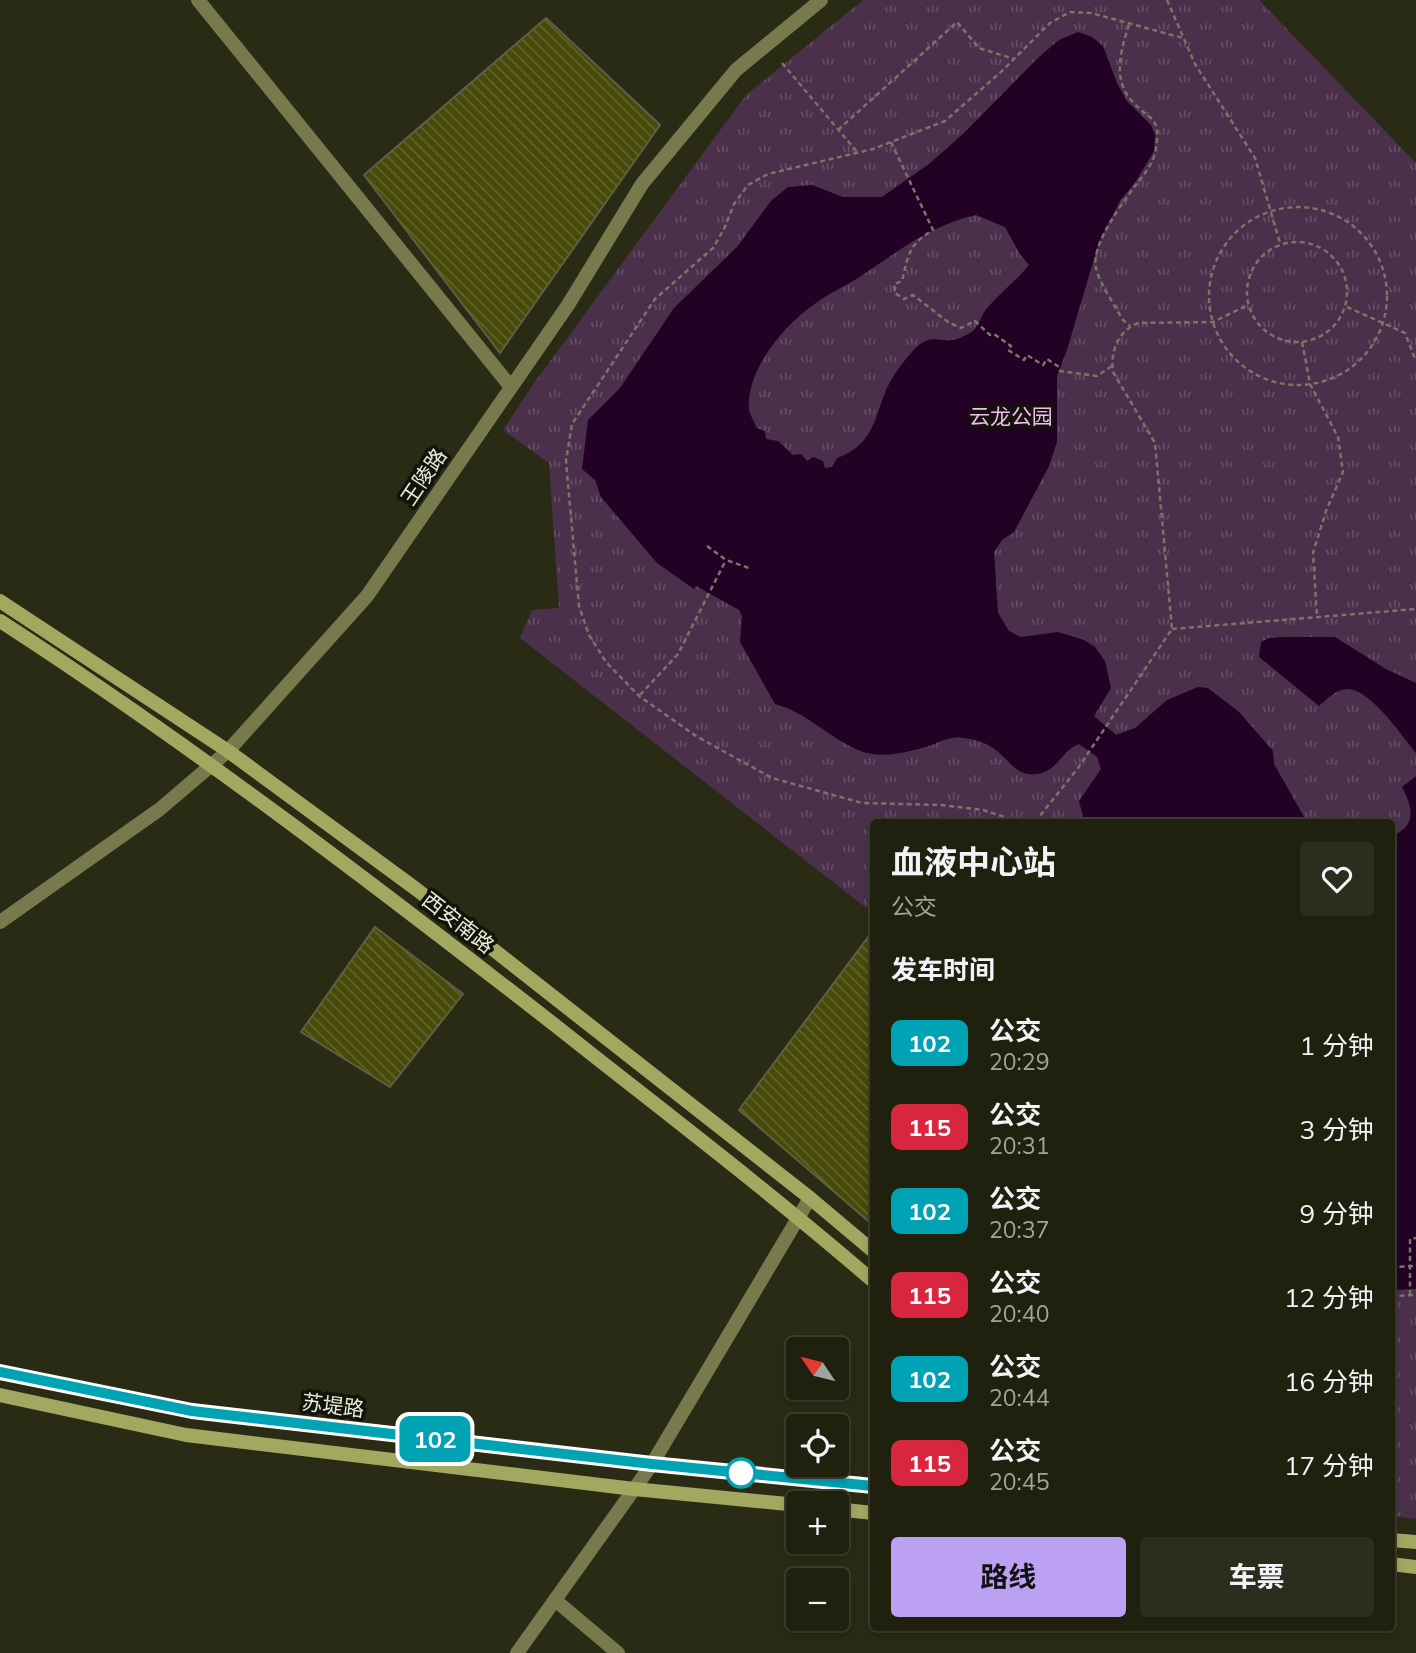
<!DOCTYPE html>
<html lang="zh">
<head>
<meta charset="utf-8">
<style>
	:root { --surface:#20200f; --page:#2d2d1d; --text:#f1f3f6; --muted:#a2a39e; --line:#3d3e2f; --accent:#bca0f2 }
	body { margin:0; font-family:Mulish,"Noto Sans SC",sans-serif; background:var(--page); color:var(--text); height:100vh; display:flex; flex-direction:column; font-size:26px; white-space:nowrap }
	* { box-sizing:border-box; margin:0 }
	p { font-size:23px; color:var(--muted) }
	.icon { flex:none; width:38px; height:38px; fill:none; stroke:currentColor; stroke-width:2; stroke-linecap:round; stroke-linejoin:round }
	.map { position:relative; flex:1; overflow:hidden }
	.sheet { position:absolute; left:870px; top:819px; width:525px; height:812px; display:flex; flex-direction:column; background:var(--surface); border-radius:7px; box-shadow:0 4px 10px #0003,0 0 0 2px var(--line) }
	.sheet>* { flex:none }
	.badge { padding:0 14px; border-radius:10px; font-size:24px; line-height:46px }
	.needle { width:46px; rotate:305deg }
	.fabs { position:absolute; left:786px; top:1337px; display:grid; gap:14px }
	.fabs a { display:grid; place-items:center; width:63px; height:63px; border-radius:7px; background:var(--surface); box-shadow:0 4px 10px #0003,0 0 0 2px var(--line); font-size:35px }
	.map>.badge { position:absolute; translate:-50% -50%; box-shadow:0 0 0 4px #fff }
	h2 { padding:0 21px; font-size:26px; line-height:63px }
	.round { display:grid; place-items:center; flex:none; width:74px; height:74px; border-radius:7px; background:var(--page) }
	.headline { display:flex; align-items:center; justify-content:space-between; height:119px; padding:0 21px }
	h1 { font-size:33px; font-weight:700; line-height:52px }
	.button { display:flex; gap:14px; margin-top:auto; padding:14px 21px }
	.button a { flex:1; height:80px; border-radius:7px; background:var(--accent); color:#111; font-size:28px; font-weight:700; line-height:80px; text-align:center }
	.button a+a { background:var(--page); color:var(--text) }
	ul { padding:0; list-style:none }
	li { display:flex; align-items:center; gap:21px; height:84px; padding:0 21px }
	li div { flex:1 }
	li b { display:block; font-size:26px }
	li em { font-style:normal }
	li .badge { min-width:77px; font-weight:700; text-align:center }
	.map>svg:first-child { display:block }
	.park { fill:url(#park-tufts) }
	.water { fill:#230125; fill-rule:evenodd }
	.building { fill:url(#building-back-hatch); stroke:#5d5f46; stroke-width:2 }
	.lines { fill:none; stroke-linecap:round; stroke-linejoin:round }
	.path { stroke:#767764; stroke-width:2.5; stroke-dasharray:5 3.5; stroke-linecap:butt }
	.minor { stroke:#767a4d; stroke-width:14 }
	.tertiary { stroke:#767a4d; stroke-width:14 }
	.secondary { stroke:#a2a85f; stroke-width:14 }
	.line-casing { stroke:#fff; stroke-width:16 }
	.line { stroke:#00a3b4; stroke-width:10 }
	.stop-dot { fill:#fff; stroke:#00a3b4; stroke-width:3.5 }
	.labels { text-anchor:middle; stroke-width:7; stroke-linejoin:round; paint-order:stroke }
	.park-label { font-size:21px; fill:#f7b7f9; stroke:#121309 }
	.street-label { font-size:21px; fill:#e9ebdc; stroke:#121309 }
</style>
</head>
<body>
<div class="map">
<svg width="1416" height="1653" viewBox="0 0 1416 1653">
	<defs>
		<pattern id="park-tufts" width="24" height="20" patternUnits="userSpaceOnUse" patternTransform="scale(1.75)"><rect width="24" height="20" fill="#4a304b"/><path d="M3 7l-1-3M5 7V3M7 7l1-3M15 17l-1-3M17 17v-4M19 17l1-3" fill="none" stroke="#644e64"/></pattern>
		<pattern id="building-back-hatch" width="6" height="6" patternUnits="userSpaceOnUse" patternTransform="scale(1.75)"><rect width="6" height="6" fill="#474a08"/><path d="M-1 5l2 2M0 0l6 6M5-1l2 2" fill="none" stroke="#62642b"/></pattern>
	</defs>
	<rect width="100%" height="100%" fill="#2a2b14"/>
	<!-- park -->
	<polygon class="park" points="863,0 1259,0 1416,163 1416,1519 1391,1516 1391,822 873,822 873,908 865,907 520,638 532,610 559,608 549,463 503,430 534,383 746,95"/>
	<!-- water -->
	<g class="water">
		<path d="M1078,32L1092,37L1103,46L1117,83L1127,101L1151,125L1155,135L1154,151L1136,181L1120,201L1099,242L1067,350L1057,376V442L1049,466L1014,532L1002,540L994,552L998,613L1009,631L1021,637L1058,632L1084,640L1095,647L1105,661L1111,688L1094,716L1116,735L1135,728L1167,700L1198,687L1208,688L1239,712L1273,751L1274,764L1307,822H1081L1083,816L1079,801L1101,769L1097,757L1079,744C1062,750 1057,772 1037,774C1016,776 1011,762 997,751C988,743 975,739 963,738C951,736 942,741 932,745C910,752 881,760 858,750C828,737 806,712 775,704L740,642L742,616L739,610L696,586L694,589L657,563L601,497L595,480L582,469L588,420L620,388L674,308L737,247L771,201L788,187L812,185L843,197H882L929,164L963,134L1040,56L1059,40ZM976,215L1005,227L1020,254L1029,265C1017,280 1001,292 988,307C982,313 980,323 974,330C971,333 964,336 960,338C940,346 932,329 912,352C903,362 893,375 887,388C874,418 874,445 837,458L832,467L825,468L823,461L813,457L807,461L801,454L793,455L778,441L766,439L765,431L757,428C754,422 750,415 749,409C746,369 785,324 816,303C829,293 844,287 858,278C896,253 930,225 976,215Z"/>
		<path d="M1283,637H1335L1386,669L1416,683V753C1402,736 1371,690 1348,689C1336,689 1327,699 1319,706L1259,657L1261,642L1269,638Z"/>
		<path d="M1416,776V1289L1391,1290V837C1416,826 1414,810 1402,787Z"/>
	</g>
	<!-- building -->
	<g class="building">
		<polygon points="546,18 660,125 500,353 364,175"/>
		<polygon points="375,927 463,994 390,1087 301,1032"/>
		<polygon points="869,936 873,939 873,1225 739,1110"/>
	</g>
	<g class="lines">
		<!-- path -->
		<g class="path">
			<polyline points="1167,0 1195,64 1255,158 1280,243"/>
			<path d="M1129,25C1121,49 1112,80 1132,101C1150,122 1161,114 1156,149C1154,163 1143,176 1135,186C1122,204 1091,244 1096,268C1098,280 1116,308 1123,320L1130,326"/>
			<polyline points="782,63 858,153"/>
			<polyline points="838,130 957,22 979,48 1014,59"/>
			<path d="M891,142L933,230C909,244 908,255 902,281L894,284L895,293L904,299L913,295L948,322L961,328L975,321L990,335L994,334L1011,346L1008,350L1024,360L1027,355L1043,365L1047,359L1059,367L1060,371L1097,376L1112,366"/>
			<circle cx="1298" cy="296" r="89"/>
			<circle cx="1297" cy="292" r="50"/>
			<polyline points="1347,307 1405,333 1416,361"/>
			<polyline points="1302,342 1310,384 1338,437 1343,472 1326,511 1313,553 1317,617"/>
			<polyline points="707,546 726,560 749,568"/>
			<polyline points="1172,629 1416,609"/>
			<polyline points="640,695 678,654 726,560"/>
			<polyline points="1020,822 983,810 941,805 862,803 772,778 696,736 639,696 606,662 589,635 579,606 566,461 572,424 655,299 713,248 724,229 734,204 748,185 768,174 873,149 945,121 1002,71 1050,23 1070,12 1091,13 1183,38"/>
			<path d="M1035,822L1078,768L1172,629L1155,443L1113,372C1110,352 1118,331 1138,323L1213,322L1248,305"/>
			<polyline points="1391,1267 1416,1266"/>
			<polyline points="1410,1295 1410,1239 1416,1238"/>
			<polyline points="1391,1296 1416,1295"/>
		</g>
		<!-- minor -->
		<g class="minor">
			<polyline points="198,0 511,387"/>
			<polyline points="555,1600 618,1653"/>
		</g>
		<!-- tertiary -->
		<g class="tertiary">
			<polyline points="0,922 160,809 228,751 367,596 568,305 642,184 736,70 821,0"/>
			<polyline points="517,1653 652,1464 810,1198"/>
		</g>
		<!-- secondary -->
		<g class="secondary">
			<polyline points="0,601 228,751 416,889 810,1198 873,1251"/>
			<path d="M0,621C193,746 375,885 556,1026C662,1110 770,1192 873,1281"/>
			<polyline points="0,1372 192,1411 652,1464 873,1486"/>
			<polyline points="0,1395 186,1435 634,1489 798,1505"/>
			<polyline points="836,1509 873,1513"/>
			<polyline points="1391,1540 1416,1542"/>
			<polyline points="1391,1564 1416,1567"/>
		</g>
	</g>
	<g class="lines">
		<defs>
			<polyline id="line" points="0,1372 192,1411 652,1464 873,1486"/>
		</defs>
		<!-- line casing -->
		<use href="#line" class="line-casing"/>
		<!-- line -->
		<use href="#line" class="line"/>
	</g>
	<!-- markers -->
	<circle class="stop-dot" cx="741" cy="1473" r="14"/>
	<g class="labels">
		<!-- park labels -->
		<g class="park-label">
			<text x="1011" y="424">云龙公园</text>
		</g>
		<!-- street labels -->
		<g class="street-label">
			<text transform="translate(424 477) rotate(-56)" y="7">王陵路</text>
			<text transform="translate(458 923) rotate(38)" y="7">西安南路</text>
			<text transform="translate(333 1406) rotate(7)" y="7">苏堤路</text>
		</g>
	</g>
</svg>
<div class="fabs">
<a><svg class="needle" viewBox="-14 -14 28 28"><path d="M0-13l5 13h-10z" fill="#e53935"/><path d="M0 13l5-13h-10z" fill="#a2a39e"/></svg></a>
<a><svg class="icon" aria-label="locate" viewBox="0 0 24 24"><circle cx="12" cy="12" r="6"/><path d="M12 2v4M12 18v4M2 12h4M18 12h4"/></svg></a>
<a>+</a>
<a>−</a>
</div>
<b class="badge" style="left:435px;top:1439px;background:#00a3b4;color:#fff">102</b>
<section class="sheet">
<div class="headline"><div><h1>血液中心站</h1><p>公交</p></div><a class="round"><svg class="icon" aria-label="heart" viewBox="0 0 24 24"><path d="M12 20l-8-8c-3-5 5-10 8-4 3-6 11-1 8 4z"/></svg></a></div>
<h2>发车时间</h2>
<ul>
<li><span class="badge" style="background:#00a3b4;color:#fff">102</span><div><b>公交</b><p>20:29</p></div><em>1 分钟</em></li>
<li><span class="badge" style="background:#d7263d;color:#fff">115</span><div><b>公交</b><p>20:31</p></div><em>3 分钟</em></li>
<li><span class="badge" style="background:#00a3b4;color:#fff">102</span><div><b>公交</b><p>20:37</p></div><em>9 分钟</em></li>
<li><span class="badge" style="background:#d7263d;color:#fff">115</span><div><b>公交</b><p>20:40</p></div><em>12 分钟</em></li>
<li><span class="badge" style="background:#00a3b4;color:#fff">102</span><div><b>公交</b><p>20:44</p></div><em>16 分钟</em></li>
<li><span class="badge" style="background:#d7263d;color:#fff">115</span><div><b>公交</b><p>20:45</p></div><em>17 分钟</em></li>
</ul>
<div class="button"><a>路线</a><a>车票</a></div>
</section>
</div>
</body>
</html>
